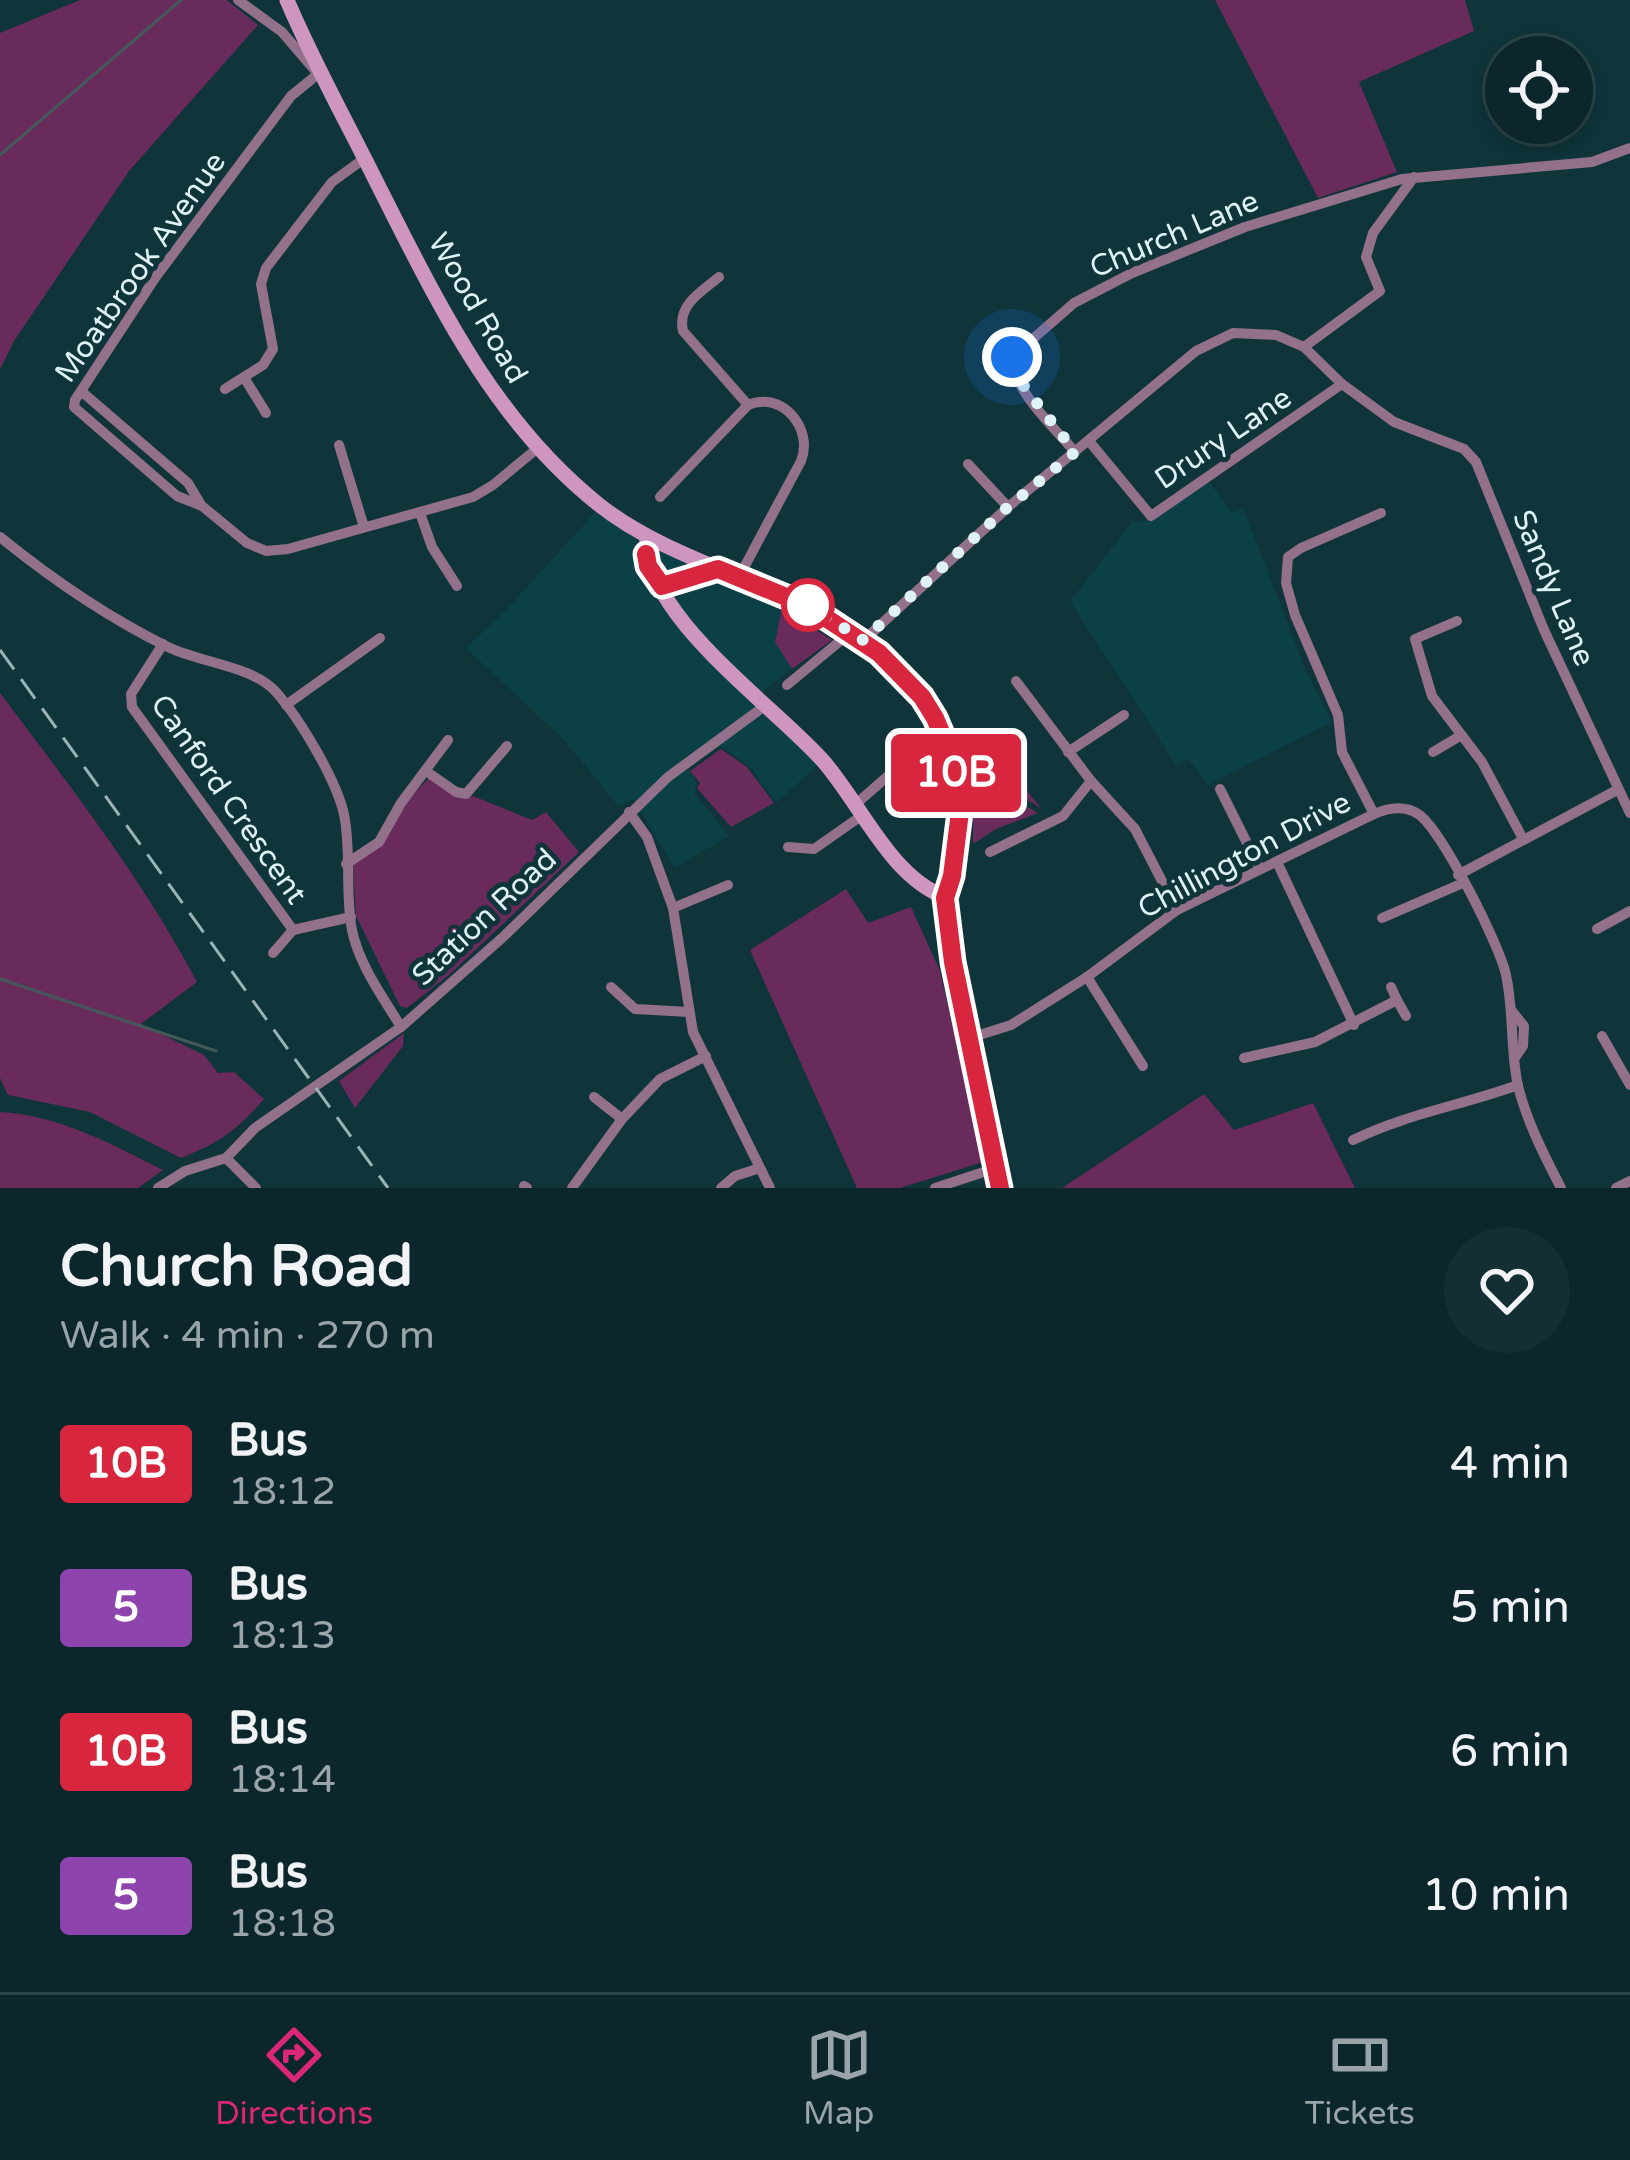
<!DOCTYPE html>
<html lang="en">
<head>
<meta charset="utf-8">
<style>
	:root { --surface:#0b272c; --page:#142f34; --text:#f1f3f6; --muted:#9aa5a9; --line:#2b4448; --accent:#db2777 }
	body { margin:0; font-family:"Varela Round",sans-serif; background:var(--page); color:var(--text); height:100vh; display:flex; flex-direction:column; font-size:45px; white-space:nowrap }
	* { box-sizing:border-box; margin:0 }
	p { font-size:39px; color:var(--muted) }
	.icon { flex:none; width:66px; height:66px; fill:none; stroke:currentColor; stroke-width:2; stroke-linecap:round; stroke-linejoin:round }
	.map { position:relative; height:1188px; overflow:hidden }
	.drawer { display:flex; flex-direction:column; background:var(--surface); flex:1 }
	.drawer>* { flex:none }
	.badge { padding:0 24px; border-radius:9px; font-size:42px; line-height:78px }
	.fabs { position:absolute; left:1485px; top:36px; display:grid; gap:24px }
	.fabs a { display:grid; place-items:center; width:108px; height:108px; border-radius:50%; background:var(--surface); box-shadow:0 6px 18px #0003,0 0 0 3px var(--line); font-size:60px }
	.you { position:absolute; width:60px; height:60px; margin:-30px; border:9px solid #fff; border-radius:50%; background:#1a73e8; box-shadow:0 0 0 18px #1a73e833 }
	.map>.badge { position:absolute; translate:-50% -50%; box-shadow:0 0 0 6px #fff }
	.round { display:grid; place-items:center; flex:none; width:126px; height:126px; border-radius:63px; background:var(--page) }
	.overview { display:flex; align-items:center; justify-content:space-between; height:204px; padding:0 60px }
	h1 { font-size:57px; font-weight:700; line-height:90px }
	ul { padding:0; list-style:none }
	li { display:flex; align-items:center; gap:36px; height:144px; padding:0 60px }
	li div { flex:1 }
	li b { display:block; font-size:45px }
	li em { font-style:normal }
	li .badge { min-width:132px; font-weight:700; text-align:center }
	.tabs { display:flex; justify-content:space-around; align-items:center; height:168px; border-top:3px solid var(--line); background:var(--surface); font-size:33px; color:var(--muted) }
	.tabs a { display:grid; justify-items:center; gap:6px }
	.tabs .active { color:var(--accent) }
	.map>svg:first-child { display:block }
	.built { fill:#0b4047 }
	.green { fill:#692b5c }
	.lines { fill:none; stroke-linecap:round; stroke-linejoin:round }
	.stream { stroke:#45585b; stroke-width:3 }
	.street { stroke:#94718b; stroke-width:10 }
	.secondary { stroke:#ce95bf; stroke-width:15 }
	.rail { stroke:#99b3b7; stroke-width:3; stroke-dasharray:24 12; stroke-linecap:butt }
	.line-casing { stroke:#fff; stroke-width:27 }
	.line { stroke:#d7263d; stroke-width:18 }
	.walk { stroke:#dff3f6; stroke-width:12; stroke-dasharray:0 21.6 }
	.stop-dot { fill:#fff; stroke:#d7263d; stroke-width:6 }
	.labels { text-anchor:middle; stroke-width:10; stroke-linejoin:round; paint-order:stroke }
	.street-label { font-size:30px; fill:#dff3f6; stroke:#0f343a }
</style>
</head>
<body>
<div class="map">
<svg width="1630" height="1188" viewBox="0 0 1630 1188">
	<rect width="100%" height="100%" fill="#0f343a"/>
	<!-- built -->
	<g class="built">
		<polygon points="1209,482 1232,513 1243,508 1306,671 1332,722 1208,785 1188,759 1176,765 1070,601 1133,521 1141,523"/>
		<polygon points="597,510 782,608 775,642 792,669 756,697 820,763 776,803 750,767 720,746 688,768 697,784 694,793 729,836 674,868 634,799 618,806 565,741 466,648 507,609"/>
	</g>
	<!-- green -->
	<g class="green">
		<polygon points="80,0 227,0 258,25 129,171 14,341 0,369 0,33"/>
		<polygon points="1215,0 1465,0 1474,31 1359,82 1397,172 1318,198"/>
		<polygon points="782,608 832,640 792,669 775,642"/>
		<path d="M0,693C70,786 142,878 197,982L141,1024L204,1055L218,1073L234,1072L264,1099C236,1131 220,1142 181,1158L90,1112L8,1095L0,1078Z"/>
		<polygon points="976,736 997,755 1042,809 973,765 969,748"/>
		<polygon points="721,749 747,767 774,803 731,827 697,788 700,783 690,771"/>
		<polygon points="973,775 1038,813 996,829 973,844"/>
		<path d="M429,778L464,799L473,796L532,820L546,812L579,852L450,974L407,1008L400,1006L356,916L353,865C384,847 384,834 403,807C410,796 421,787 429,778Z"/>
		<polygon points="846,889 868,923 911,907 940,971 983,1162 900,1188 857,1188 750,950"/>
		<polygon points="404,1033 403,1046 355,1108 339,1081"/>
		<polygon points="1204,1094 1234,1130 1313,1103 1355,1188 1062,1188"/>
		<path d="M0,1112C58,1115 112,1144 163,1170L138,1188H0Z"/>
	</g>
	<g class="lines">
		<!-- stream -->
		<g class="stream">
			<polyline points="0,155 181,0"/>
			<polyline points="0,979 216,1051"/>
		</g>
		<!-- street -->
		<g class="street">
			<polyline points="238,0 282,32 318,74 291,96 155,278 75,400 74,407 177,496 202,506 247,543 266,551 288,549 473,497 493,485 539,447"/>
			<path d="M719,277C701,292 677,305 683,331L748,405C782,390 814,429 801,461L739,577"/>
			<polyline points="1304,347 1380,291 1366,257 1373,233 1414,177"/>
			<polyline points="245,379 266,413"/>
			<polyline points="225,389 263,365 273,349 261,284 266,268 332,182 365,158"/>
			<polyline points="81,391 188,483 200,503"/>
			<polyline points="1089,441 1151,516 1342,384"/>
			<polyline points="339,445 364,527"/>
			<path d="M1075,452C1054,427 1013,391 1012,357L1074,303L1132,273L1245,227L1402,179L1592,162L1630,148"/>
			<polyline points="968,464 1008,507"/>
			<polyline points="660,497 748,405"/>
			<polyline points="420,513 432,547 457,586"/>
			<path d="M0,537C53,580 107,617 168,647C201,663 253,666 276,692C300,719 340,785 345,820C351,856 345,894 352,930C359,965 383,997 401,1027"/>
			<polyline points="1457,621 1415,639 1432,696 1482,762 1523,839"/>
			<polyline points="864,640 1008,507 1196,351 1233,333 1276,335 1304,347 1342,384 1394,422 1464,449 1476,462 1544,630 1630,813"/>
			<polyline points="163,644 131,694 132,707 293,930 351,917"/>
			<polyline points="1016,681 1091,781 1135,829 1177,910"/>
			<polyline points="787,685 851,632"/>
			<polyline points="286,705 380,638"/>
			<polyline points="1068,752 1124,715"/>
			<polyline points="1433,752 1460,736"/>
			<polyline points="426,771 456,792 466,794 507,746"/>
			<polyline points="1220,789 1260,869"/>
			<polyline points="857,803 889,775 927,752"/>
			<polyline points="629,812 647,837 673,908 693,1032 770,1188"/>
			<polyline points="1374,814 1342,752 1338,715 1295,615 1286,583 1288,557 1301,548 1381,513"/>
			<polyline points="788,847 814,849 864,814"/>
			<polyline points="990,852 1063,816 1091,781"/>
			<polyline points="1277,862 1354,1025"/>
			<polyline points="346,864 379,842 401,803 448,740"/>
			<polyline points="1458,875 1617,790"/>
			<polyline points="673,908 728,885"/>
			<polyline points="1382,918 1463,883"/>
			<polyline points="1597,929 1630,911"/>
			<polyline points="273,953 293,930"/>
			<polyline points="1087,977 1143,1066"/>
			<polyline points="611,987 635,1009 689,1012"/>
			<polyline points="1397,1000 1406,1016"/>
			<polyline points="1511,1010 1524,1026 1523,1046 1514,1059"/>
			<polyline points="1602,1036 1630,1085"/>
			<path d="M970,1038L1011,1025L1087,977L1177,910L1374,814C1388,808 1404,805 1418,814C1441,828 1500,946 1506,975C1514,1011 1510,1049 1518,1086C1527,1122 1544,1155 1561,1188"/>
			<polyline points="1244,1058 1315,1042 1397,1000 1391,987"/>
			<polyline points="594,1097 622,1119"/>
			<path d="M1353,1140C1406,1114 1463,1105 1518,1085"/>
			<polyline points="226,1158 256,1188"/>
			<polyline points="524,1186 527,1188"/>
			<polyline points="158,1188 185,1171 226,1158 255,1128 401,1027 502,938 668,777 766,705"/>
			<polyline points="572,1188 622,1119 660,1079 706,1056"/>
			<polyline points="721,1188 735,1176 760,1168"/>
			<polyline points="935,1188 996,1168"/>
			<polyline points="1616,1188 1630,1181"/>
		</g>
		<!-- secondary -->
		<g class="secondary">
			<path d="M287,0C314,64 348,124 379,187C438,303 493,420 598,504C700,586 871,592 936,720C960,767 962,808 954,860C952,874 945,890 946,903C955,999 980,1094 1000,1188"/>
			<path d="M647,537C640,613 777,708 824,762C862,806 890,876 945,897"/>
		</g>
		<!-- rail -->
		<polyline class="rail" points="0,650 388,1188"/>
	</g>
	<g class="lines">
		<defs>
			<polyline id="line" points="646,554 648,566 662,586 718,569 808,606 879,653 922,697 935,718 955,765 961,804 952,876 945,898 953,962 1000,1188"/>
		</defs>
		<!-- line casing -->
		<use href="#line" class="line-casing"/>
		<!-- line -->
		<use href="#line" class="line"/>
		<!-- walk -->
		<polyline class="walk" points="808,605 863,640 1008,507 1075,452 1013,372 1012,357"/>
	</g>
	<!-- markers -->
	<circle class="stop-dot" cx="808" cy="605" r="24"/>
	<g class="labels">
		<!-- street labels -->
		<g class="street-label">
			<text transform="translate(1174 234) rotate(-23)" y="10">Church Lane</text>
			<text transform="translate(140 267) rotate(-55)" y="10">Moatbrook Avenue</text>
			<text transform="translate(478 308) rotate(60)" y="10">Wood Road</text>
			<text transform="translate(1223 438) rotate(-34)" y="10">Drury Lane</text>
			<text transform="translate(1554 588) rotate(67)" y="10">Sandy Lane</text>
			<text transform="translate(229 799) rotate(55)" y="10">Canford Crescent</text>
			<text transform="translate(1244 855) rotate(-28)" y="10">Chillington Drive</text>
			<text transform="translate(484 917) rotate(-43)" y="10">Station Road</text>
		</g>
	</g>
</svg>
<div class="fabs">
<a><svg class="icon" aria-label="locate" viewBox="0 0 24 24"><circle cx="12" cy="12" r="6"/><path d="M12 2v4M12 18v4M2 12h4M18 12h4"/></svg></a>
</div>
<div class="you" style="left:1012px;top:357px"></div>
<b class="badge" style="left:956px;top:773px;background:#d7263d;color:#fff">10B</b>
</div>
<section class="drawer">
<div class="overview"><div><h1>Church Road</h1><p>Walk · 4 min · 270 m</p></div><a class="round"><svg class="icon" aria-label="heart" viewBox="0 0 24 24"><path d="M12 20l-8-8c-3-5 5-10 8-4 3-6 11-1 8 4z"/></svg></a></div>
<ul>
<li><span class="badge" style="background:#d7263d;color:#fff">10B</span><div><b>Bus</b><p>18:12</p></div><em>4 min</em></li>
<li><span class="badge" style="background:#8e44ad;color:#fff">5</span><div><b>Bus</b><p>18:13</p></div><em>5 min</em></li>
<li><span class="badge" style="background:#d7263d;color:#fff">10B</span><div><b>Bus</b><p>18:14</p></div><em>6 min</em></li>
<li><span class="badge" style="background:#8e44ad;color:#fff">5</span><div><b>Bus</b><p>18:18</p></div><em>10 min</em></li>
</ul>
</section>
<nav class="tabs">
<a class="active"><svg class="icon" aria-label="directions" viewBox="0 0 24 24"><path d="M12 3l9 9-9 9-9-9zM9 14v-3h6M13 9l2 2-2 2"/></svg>Directions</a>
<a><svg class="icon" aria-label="map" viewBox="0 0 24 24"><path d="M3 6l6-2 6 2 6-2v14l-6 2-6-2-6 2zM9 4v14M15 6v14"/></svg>Map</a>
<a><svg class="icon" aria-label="tickets" viewBox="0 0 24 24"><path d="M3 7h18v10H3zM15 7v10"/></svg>Tickets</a>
</nav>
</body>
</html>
